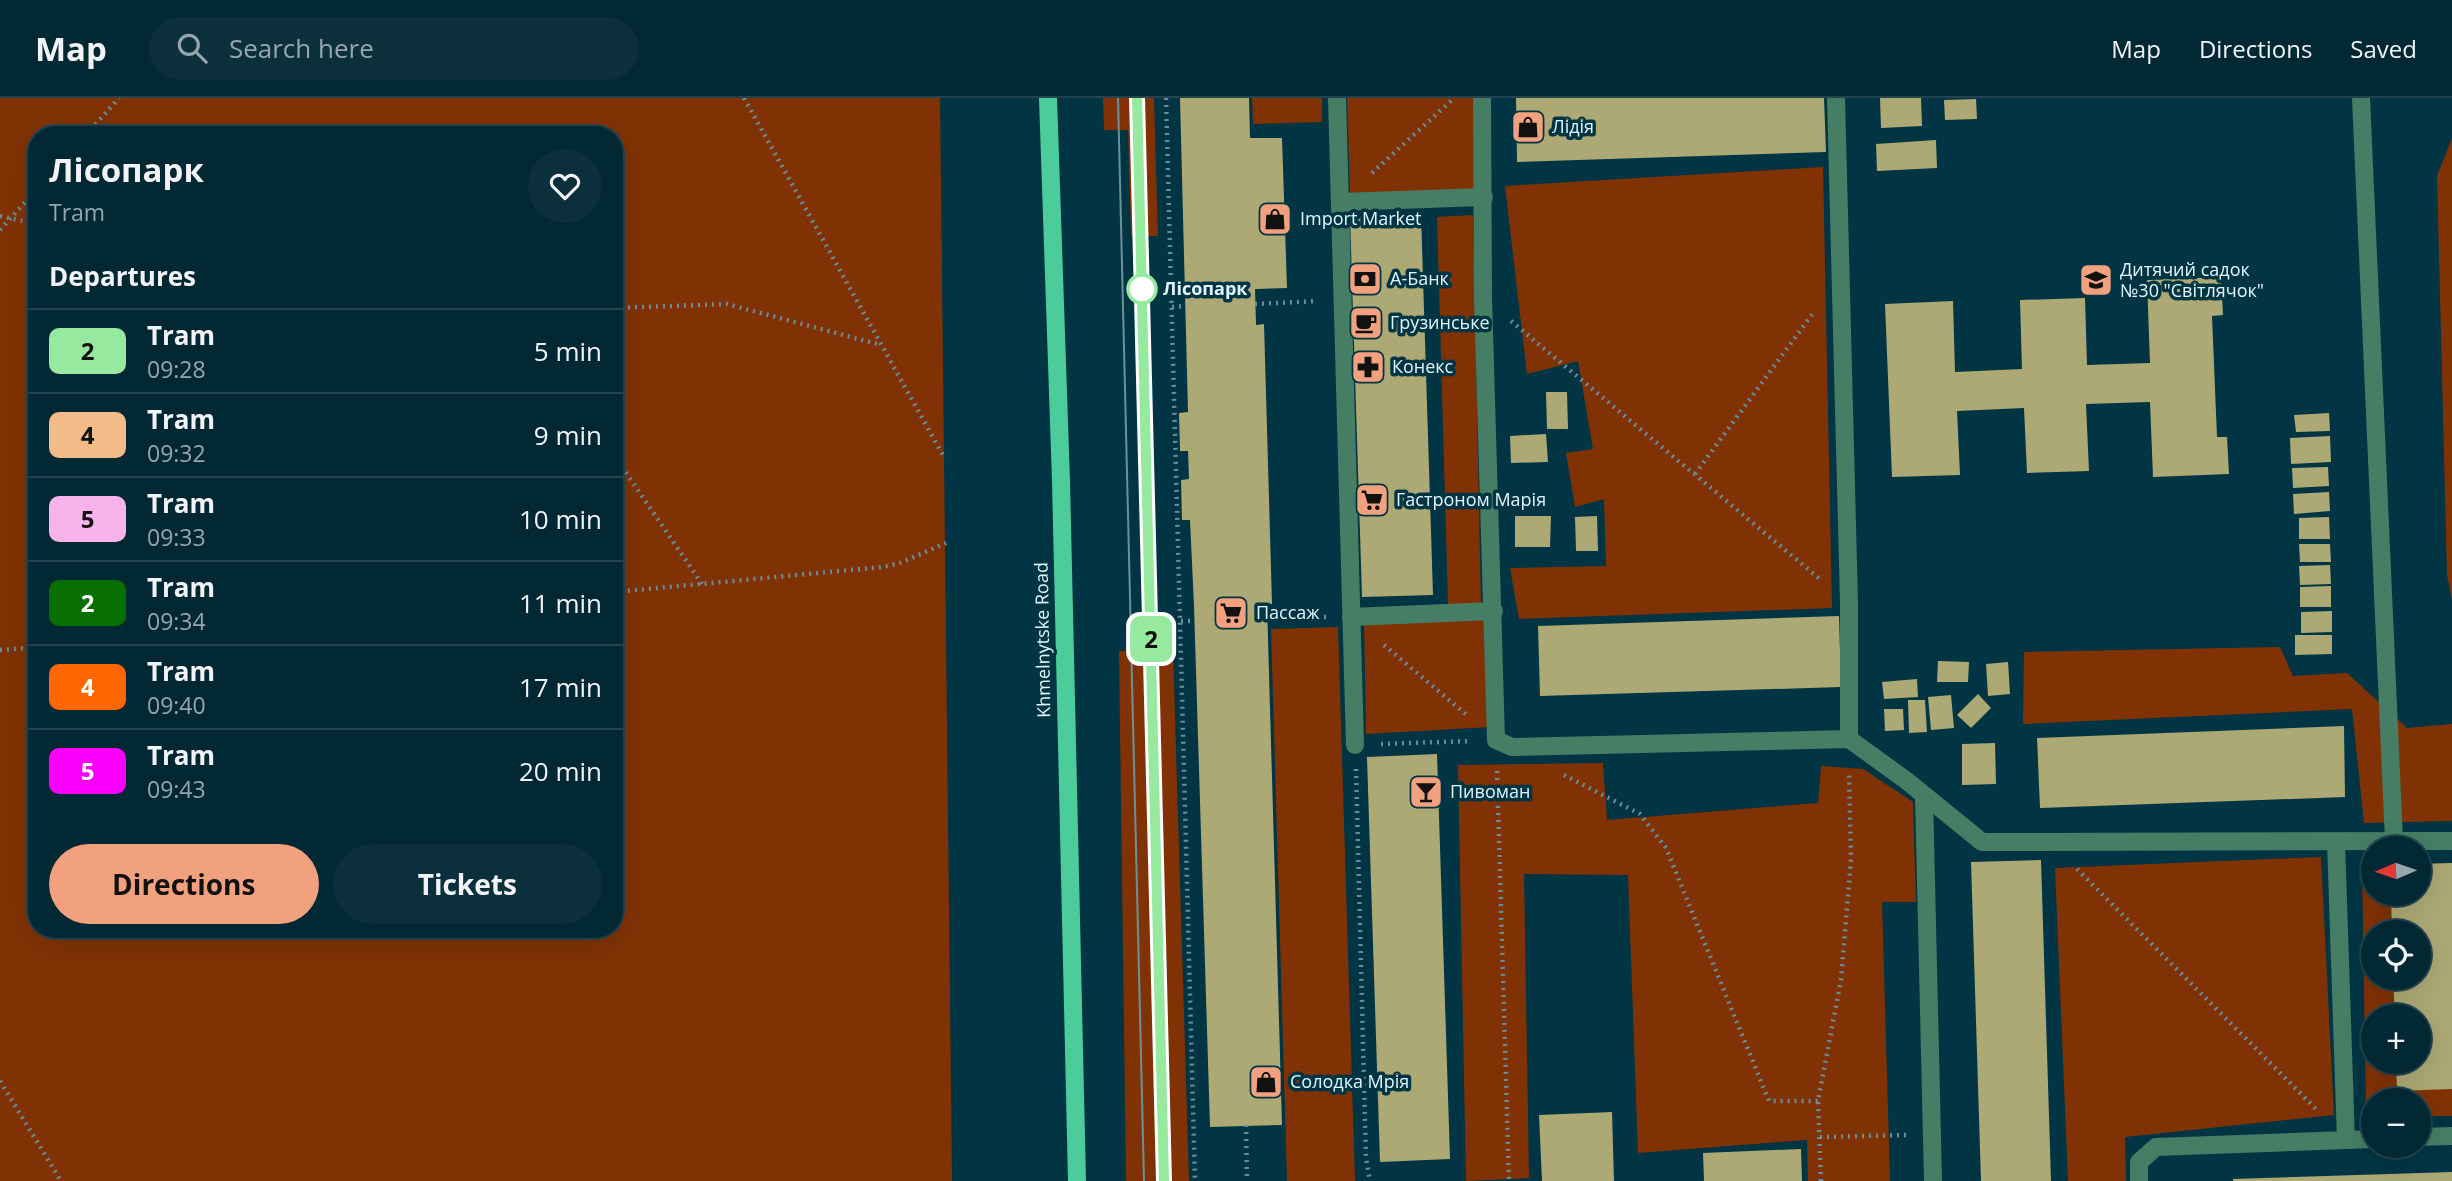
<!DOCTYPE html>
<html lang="en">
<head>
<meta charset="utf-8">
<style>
	:root { --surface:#012833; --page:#0b303b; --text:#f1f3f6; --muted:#96a6ac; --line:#23444e; --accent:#f2a17e }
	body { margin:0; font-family:"Open Sans",sans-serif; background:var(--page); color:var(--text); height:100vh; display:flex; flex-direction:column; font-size:26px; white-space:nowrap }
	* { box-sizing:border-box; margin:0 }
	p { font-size:23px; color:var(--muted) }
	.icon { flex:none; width:38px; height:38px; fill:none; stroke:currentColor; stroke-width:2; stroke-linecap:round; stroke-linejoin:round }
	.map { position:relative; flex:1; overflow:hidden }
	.side { position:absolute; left:28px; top:28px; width:595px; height:812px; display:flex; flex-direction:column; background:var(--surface); border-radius:28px; box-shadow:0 7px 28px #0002,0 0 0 2px var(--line) }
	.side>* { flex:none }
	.badge { padding:0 14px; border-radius:10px; font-size:24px; line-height:46px }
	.needle { width:46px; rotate:268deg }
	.fabs { position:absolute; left:2361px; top:738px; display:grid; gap:14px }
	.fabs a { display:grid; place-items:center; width:70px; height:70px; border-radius:50%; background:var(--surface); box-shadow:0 7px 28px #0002,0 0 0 2px var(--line); font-size:35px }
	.map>.badge { position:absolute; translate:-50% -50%; box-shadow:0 0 0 4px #fff }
	h2 { padding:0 21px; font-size:26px; line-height:63px }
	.round { display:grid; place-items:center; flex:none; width:74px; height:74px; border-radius:37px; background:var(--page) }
	.head { display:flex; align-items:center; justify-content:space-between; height:119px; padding:0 21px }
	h1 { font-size:33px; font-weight:700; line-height:52px }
	.cta { display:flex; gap:14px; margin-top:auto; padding:14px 21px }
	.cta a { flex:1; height:80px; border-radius:42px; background:var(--accent); color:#111; font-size:28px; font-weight:700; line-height:80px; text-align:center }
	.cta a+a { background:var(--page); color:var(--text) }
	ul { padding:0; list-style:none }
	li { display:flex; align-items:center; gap:21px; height:84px; padding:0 21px; border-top:2px solid var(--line) }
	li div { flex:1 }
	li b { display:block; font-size:26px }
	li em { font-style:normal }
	li .badge { min-width:77px; font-weight:700; text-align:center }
	header { display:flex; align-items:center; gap:42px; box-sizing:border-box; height:98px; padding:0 35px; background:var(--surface); border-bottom:2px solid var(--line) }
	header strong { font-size:33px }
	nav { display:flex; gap:38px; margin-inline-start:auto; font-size:24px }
	.search { width:490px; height:63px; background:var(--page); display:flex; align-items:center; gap:18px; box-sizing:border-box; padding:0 24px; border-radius:38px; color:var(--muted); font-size:26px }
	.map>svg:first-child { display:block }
	.green { fill:#803205; fill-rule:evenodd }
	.building { fill:#ada975 }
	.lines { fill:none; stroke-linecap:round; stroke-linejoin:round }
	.path { stroke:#6a8e99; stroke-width:4.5; stroke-dasharray:2 5; stroke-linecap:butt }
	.minor { stroke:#467e65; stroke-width:18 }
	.major { stroke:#4ccc9a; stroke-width:18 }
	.tram { stroke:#6c909b; stroke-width:2 }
	.line-casing { stroke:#fff; stroke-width:16 }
	.line { stroke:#96e99f; stroke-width:10 }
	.stop-dot { fill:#fff; stroke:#96e99f; stroke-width:3.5 }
	.labels { text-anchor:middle; stroke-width:7; stroke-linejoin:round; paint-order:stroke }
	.poi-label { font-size:18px; fill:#e3f5fc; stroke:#013544; text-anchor:start }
	.stop-label { font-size:18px; font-weight:bold; fill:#e3f5fc; stroke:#013544; text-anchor:start }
	.street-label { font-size:18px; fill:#e3f5fc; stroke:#013544 }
</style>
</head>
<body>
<header>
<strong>Map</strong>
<div class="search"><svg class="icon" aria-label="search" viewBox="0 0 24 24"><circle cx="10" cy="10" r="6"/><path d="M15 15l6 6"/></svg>Search here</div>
<nav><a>Map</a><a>Directions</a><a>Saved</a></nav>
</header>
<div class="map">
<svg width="2452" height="1083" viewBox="0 0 2452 1083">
	<rect width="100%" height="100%" fill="#013544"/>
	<!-- green -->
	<g class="green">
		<path d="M0,0H940L952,1083H0ZM37,37H614V831H37Z"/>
		<polygon points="1103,0 1154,0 1158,138 1131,138 1128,32 1104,32"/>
		<polygon points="1252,0 1322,0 1322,24 1253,26"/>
		<polygon points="1347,0 1473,0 1476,93 1350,95"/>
		<polygon points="2452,40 2452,502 2447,477 2437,78"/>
		<polygon points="1823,69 1832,510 1519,521 1510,470 1606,468 1604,401 1575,409 1566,355 1593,351 1578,263 1527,276 1505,88"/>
		<polygon points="1473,117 1481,507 1448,506 1437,119"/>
		<polygon points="1486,521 1490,629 1366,636 1364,523"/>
		<polygon points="1338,529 1355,1083 1287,1083 1271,531"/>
		<polygon points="2280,549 2293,578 2347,575 2407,630 2452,626 2452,723 2364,725 2352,611 2023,626 2024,554"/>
		<polygon points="1173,551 1189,1083 1126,1083 1119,553"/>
		<polygon points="1603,665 1607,722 1818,705 1821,668 1863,671 1913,704 1916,804 1882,804 1890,1083 1808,1083 1807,1042 1638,1055 1628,777 1524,776 1529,1080 1466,1083 1458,667"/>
		<polygon points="2321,759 2334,1017 2125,1039 2126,1083 2068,1083 2055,770"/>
		<path d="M2452,765V1018H2419L2418,1003H2373V1019H2366L2362,768L2373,767V796H2418L2419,766ZM2373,835H2418V880H2373ZM2373,919H2418V964H2373Z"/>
	</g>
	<!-- building -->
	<g class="building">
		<polygon points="1180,0 1249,0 1250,40 1282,40 1287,190 1255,191 1256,227 1264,226 1272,506 1267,506 1282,1027 1210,1029 1194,508 1190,422 1182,422 1181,382 1189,381 1188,353 1180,353 1179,315 1188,314"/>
		<polygon points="1516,0 1824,0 1826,54 1517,64"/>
		<polygon points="1880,0 1921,0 1922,28 1881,30"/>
		<polygon points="1976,1 1977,21 1945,22 1944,2"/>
		<polygon points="1936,42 1937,70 1877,73 1876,46"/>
		<polygon points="1421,117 1433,497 1362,499 1350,119"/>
		<polygon points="2221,179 2223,217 2212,218 2217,339 2227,339 2229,376 2153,379 2150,304 2086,306 2089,373 2027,375 2024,310 1957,313 1960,377 1892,379 1885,206 1953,203 1955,274 2022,271 2020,202 2085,200 2087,267 2150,265 2147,182"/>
		<polygon points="1546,294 1567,294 1568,331 1547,331"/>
		<polygon points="2329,315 2330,333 2296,334 2294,317"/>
		<polygon points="1546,336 1548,364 1511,365 1510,338"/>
		<polygon points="2330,338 2331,364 2291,366 2290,340"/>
		<polygon points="2328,369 2329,388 2293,390 2292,370"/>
		<polygon points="2329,394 2330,413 2294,416 2293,396"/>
		<polygon points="1515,418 1551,418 1550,449 1515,449"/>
		<polygon points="1597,418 1598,453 1576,453 1575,419"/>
		<polygon points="2329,419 2330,441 2299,441 2299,420"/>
		<polygon points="2299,446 2330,446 2331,464 2300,464"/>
		<polygon points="2330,467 2331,486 2300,487 2299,468"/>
		<polygon points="2331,488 2331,509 2300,509 2300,489"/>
		<polygon points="2332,513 2332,534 2301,535 2301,514"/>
		<polygon points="1839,518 1841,589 1540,598 1538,528"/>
		<polygon points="2295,537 2332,537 2332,556 2295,557"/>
		<polygon points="1938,563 1969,564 1968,584 1937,584"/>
		<polygon points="2008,564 2010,596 1988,598 1986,566"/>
		<polygon points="1917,581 1918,599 1884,601 1882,584"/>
		<polygon points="1978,596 1991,610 1971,630 1957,617"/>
		<polygon points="1951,597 1954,630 1931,632 1928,599"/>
		<polygon points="1908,602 1925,602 1927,634 1909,635"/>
		<polygon points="1884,611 1903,611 1904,632 1885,633"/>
		<polygon points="2344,628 2345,699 2040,710 2037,640"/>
		<polygon points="1995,645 1996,686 1962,687 1962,646"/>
		<polygon points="1437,656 1450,1061 1380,1064 1367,659"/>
		<polygon points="2041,762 2051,1083 1981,1083 1971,764"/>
		<polygon points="2452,765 2452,991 2397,993 2396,964 2418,964 2418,919 2395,919 2393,880 2418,880 2418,835 2392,835 2391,796 2418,796 2418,766"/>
		<polygon points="1612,1014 1614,1083 1542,1083 1539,1017"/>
		<polygon points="1801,1051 1802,1083 1704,1083 1703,1055"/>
		<polygon points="2452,1074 2452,1083 2233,1083 2233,1081"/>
	</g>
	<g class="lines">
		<!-- path -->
		<g class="path">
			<polyline points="744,0 945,361"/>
			<polyline points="1166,0 1195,1083"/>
			<polyline points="86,37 119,0"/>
			<polyline points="1372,75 1453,1"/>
			<polyline points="0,118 37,126"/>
			<polyline points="0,132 37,91"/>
			<polyline points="1255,206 1317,203"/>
			<polyline points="1172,209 1186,208"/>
			<polyline points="614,210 727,206 881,247"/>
			<polyline points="1511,223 1821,482"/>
			<polyline points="614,357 702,486"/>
			<polyline points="1695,376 1813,215"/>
			<polyline points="614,494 883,469 900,465 946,445"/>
			<polyline points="1268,521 1326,519"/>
			<polyline points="1181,523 1195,523"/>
			<polyline points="1384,547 1468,618"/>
			<polyline points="0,552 37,549"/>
			<polyline points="1381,646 1471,643"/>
			<polyline points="1356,671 1366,1060 1370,1083"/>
			<polyline points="1497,673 1509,1083"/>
			<polyline points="1564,677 1640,716 1666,750 1769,1003 1818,1003"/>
			<polyline points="2077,771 2318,1013"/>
			<polyline points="0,983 61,1083"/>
			<polyline points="1246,1027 1247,1083"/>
			<polyline points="1820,1039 1907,1037"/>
			<polyline points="1821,1083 1818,1003 1841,882 1851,761 1849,674"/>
		</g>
		<!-- minor -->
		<g class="minor">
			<polyline points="1337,0 1355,647"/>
			<polyline points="1482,0 1483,200 1496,642 1512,649 1849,641 1907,683 1982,744 2452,743"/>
			<polyline points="1836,0 1849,505 1849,641"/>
			<polyline points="2361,0 2394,743"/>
			<polyline points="1340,104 1484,99"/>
			<polyline points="1351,519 1494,513"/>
			<polyline points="1924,698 1933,1083"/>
			<polyline points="2336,744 2346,1042"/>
			<polyline points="2418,1039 2452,1038"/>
			<polyline points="2139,1083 2139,1064 2156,1049 2373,1041"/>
		</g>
		<!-- major -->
		<polyline class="major" points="1048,0 1061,383 1077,1083"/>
		<!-- tram -->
		<g class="tram">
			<polyline points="1118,0 1144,1083"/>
			<polyline points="1137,0 1164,1083"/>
		</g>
	</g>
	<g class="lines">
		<defs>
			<polyline id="line" points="1137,0 1164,1083"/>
		</defs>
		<!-- line casing -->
		<use href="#line" class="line-casing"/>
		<!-- line -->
		<use href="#line" class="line"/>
	</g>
	<!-- icons -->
	<defs>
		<symbol id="shop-square" viewBox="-11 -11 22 22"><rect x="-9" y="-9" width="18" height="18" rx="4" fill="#f2a17e" stroke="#013544"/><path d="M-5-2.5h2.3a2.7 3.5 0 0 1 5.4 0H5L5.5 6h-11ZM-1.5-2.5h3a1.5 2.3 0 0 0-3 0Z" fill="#111"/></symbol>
		<symbol id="bank-square" viewBox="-11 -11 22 22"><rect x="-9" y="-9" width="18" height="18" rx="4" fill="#f2a17e" stroke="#013544"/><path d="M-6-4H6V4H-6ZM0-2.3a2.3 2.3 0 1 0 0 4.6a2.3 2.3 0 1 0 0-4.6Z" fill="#111"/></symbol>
		<symbol id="school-square" viewBox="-11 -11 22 22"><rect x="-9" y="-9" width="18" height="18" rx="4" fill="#f2a17e" stroke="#013544"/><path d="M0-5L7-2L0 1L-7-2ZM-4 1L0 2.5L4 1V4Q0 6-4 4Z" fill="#111"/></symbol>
		<symbol id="cafe-square" viewBox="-11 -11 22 22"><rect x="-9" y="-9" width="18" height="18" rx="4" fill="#f2a17e" stroke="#013544"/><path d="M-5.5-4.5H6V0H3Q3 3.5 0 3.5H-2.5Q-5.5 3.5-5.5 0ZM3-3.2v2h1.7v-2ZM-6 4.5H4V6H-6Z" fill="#111"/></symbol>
		<symbol id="pharmacy-square" viewBox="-11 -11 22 22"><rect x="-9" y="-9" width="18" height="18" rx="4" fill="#f2a17e" stroke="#013544"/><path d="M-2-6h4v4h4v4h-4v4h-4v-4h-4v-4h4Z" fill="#111"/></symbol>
		<symbol id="supermarket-square" viewBox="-11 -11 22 22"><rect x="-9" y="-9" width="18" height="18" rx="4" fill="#f2a17e" stroke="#013544"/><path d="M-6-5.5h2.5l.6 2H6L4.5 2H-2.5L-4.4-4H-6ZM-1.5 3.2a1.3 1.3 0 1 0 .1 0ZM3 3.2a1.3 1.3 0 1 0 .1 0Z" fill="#111"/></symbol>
		<symbol id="bar-square" viewBox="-11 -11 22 22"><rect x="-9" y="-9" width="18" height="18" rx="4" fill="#f2a17e" stroke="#013544"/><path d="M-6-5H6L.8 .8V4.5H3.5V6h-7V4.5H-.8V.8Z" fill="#111"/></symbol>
	</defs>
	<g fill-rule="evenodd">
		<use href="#shop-square" x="1509" y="10" width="38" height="38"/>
		<use href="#shop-square" x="1256" y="102" width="38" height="38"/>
		<use href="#bank-square" x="1346" y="162" width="38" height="38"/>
		<use href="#school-square" x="2077" y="163" width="38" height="38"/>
		<use href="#cafe-square" x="1347" y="206" width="38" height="38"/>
		<use href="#pharmacy-square" x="1349" y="250" width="38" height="38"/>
		<use href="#supermarket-square" x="1353" y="383" width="38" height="38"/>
		<use href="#supermarket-square" x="1212" y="496" width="38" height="38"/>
		<use href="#bar-square" x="1407" y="675" width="38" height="38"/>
		<use href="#shop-square" x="1247" y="965" width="38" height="38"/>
	</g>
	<!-- markers -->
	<circle class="stop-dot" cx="1142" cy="191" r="14"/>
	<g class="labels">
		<!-- poi labels -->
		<g class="poi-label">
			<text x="1552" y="35">Лідія</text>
			<text x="1300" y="127">Import Market</text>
			<text x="2120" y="178">Дитячий садок<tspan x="2120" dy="21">№30 "Світлячок"</tspan></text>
			<text x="1390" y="187">А-Банк</text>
			<text x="1390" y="231">Грузинське</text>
			<text x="1392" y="275">Конекс</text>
			<text x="1396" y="408">Гастроном Марія</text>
			<text x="1256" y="521">Пассаж</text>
			<text x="1450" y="700">Пивоман</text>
			<text x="1290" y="990">Солодка Мрія</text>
		</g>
		<!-- stop labels -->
		<g class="stop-label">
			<text x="1163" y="197">Лісопарк</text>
		</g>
		<!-- street labels -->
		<g class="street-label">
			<text transform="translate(1043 542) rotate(-91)" y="6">Khmelnytske Road</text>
		</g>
	</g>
</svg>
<div class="fabs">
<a><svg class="needle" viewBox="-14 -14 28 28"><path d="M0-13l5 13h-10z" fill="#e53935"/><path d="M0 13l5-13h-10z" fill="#96a6ac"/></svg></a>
<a><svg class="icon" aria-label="locate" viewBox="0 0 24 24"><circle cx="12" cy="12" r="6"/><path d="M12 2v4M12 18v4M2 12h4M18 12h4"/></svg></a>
<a>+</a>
<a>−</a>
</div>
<b class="badge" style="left:1151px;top:541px;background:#96e99f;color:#111">2</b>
<section class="side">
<div class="head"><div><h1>Лісопарк</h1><p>Tram</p></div><a class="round"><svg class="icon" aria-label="heart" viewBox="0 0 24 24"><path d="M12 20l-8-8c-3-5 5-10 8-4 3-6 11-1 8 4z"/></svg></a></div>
<h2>Departures</h2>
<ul>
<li><span class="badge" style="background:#96e99f;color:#111">2</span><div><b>Tram</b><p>09:28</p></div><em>5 min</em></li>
<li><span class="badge" style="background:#f2bb87;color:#111">4</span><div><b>Tram</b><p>09:32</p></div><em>9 min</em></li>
<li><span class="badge" style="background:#f9b3ec;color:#111">5</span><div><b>Tram</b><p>09:33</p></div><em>10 min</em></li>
<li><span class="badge" style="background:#077000;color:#fff">2</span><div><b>Tram</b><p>09:34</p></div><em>11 min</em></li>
<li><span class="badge" style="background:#f60;color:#fff">4</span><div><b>Tram</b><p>09:40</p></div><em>17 min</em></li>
<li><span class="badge" style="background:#fb00ff;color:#fff">5</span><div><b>Tram</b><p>09:43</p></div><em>20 min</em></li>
</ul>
<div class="cta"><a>Directions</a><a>Tickets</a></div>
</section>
</div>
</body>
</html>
